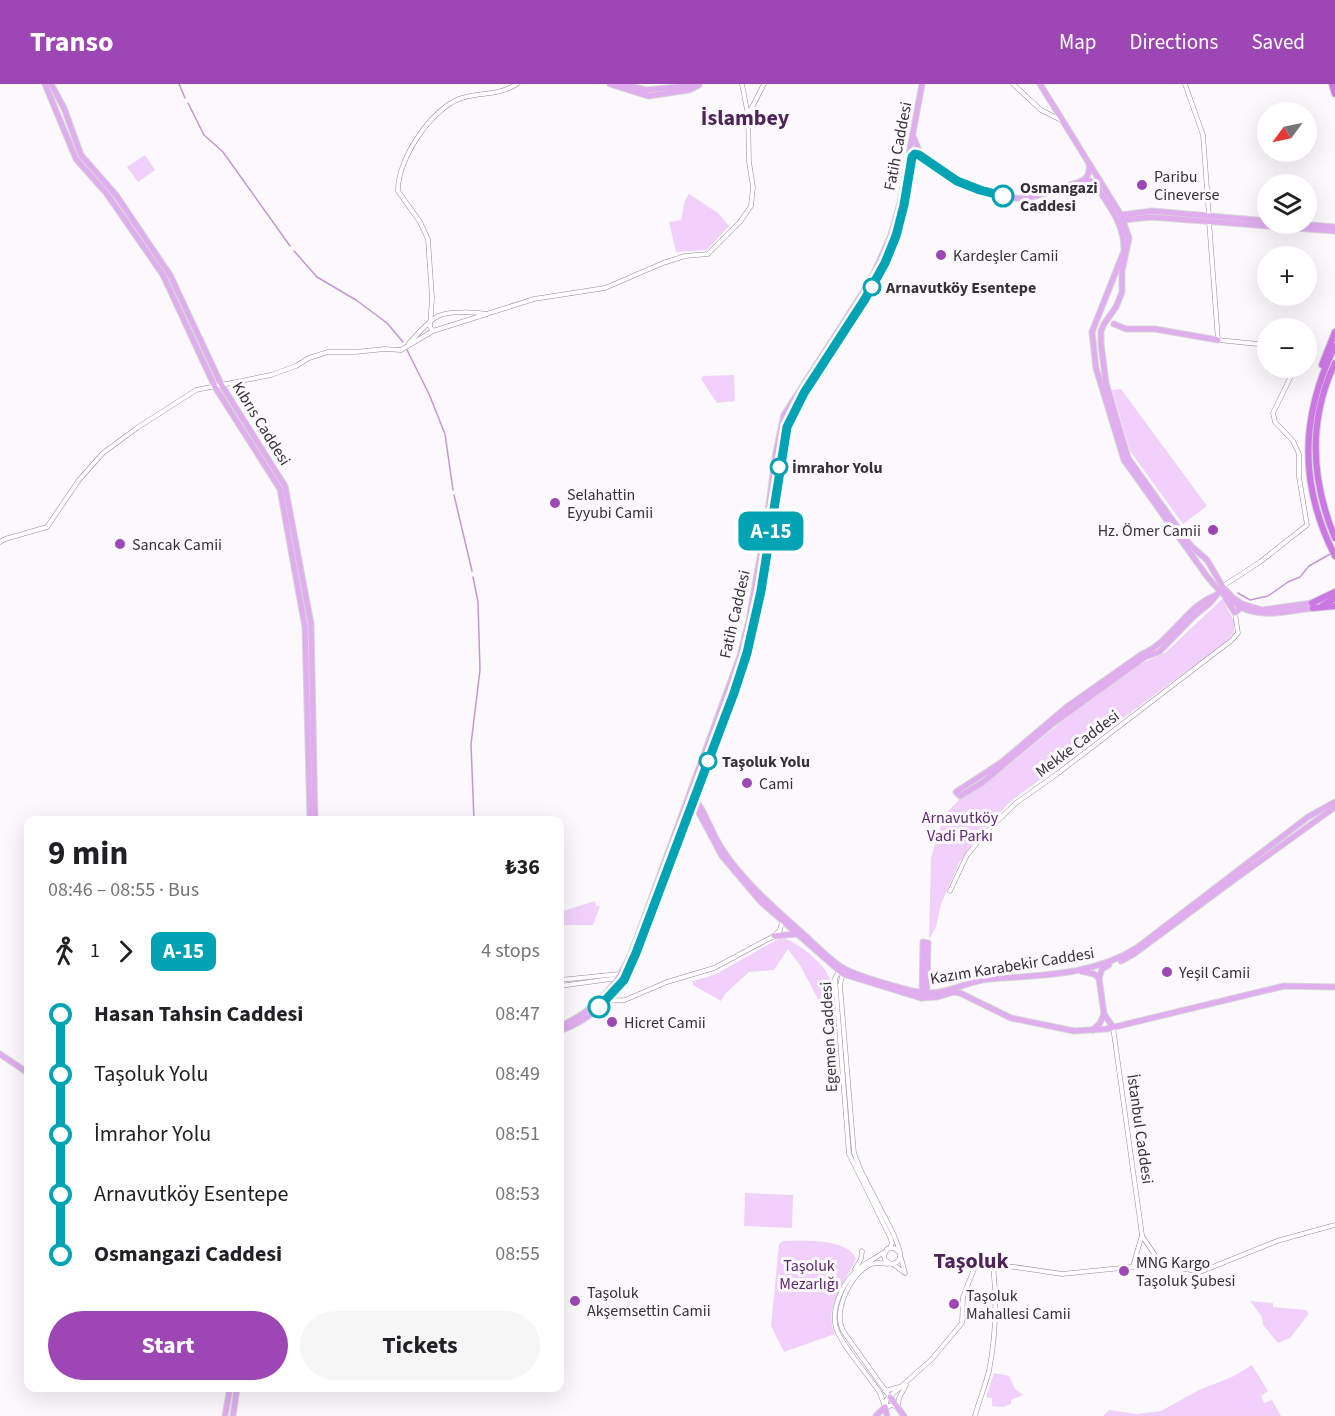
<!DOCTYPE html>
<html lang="en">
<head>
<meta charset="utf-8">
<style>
	:root { --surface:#fff; --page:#f6f6f6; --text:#202124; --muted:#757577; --accent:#9d47b5 }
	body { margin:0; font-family:"Source Sans 3",sans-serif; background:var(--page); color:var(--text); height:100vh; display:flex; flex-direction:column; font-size:22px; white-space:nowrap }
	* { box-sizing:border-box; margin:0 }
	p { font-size:20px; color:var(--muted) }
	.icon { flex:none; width:33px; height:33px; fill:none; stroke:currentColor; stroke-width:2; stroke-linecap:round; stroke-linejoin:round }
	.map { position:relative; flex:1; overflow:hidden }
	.drawer { position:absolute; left:24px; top:732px; width:540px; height:576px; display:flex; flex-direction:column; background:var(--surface); border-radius:12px; box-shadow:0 6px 24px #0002 }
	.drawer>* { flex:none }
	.badge { padding:0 12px; border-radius:9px; font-size:21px; line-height:39px }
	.needle { width:39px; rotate:237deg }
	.buttons { position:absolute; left:1257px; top:18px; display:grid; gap:12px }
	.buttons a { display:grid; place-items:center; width:60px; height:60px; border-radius:50%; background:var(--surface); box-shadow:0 6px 24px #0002; font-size:30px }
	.map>.badge { position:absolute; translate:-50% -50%; box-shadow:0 0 0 3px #fff }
	.legs { display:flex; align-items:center; gap:9px; height:66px; padding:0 24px; font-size:20px }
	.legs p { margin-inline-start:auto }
	.summary { display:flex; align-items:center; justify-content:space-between; height:102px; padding:0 24px }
	h1 { font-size:33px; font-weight:700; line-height:45px }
	.button { display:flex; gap:12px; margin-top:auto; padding:12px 24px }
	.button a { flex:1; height:69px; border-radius:36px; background:var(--accent); color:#fff; font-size:24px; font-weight:700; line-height:69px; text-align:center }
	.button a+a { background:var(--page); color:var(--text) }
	ul { padding:0 24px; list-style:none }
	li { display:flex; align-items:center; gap:21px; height:60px; font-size:22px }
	li i { display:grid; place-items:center; width:9px; height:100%; margin:0 8px; background:currentColor }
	li i::after { content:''; width:15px; height:15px; margin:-8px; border:4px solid; border-radius:50%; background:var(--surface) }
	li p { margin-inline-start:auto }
	li:first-child i { background:linear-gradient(#0000 50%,currentColor 0) }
	li:last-child i { background:linear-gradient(currentColor 50%,#0000 0) }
	header { display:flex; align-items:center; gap:36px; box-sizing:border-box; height:84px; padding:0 30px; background:var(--accent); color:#fff }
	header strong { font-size:28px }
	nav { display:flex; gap:33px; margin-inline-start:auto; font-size:21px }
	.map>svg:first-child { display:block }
	.green { fill:#f1d1fb }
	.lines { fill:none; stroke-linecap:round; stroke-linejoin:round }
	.stream { stroke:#c597d2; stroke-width:1.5 }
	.minor-casing { stroke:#96879a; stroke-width:5 }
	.major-casing { stroke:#d7d6d7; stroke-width:7 }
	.highway-casing { stroke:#d7d6d7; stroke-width:8 }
	.minor { stroke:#fff; stroke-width:4 }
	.major { stroke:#e0adef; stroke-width:5 }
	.highway { stroke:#cc77e4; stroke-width:6 }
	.line-1-casing { stroke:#fff; stroke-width:14 }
	.line-1 { stroke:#00a3b4; stroke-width:9 }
	.poi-dot { fill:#9d47b5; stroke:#fcf9fd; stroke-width:2 }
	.stop-1-dot { fill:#fff; stroke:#00a3b4; stroke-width:3 }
	.labels { text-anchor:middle; stroke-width:6; stroke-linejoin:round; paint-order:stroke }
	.street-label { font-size:16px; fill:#373039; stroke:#fcf9fd }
	.poi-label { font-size:16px; fill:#373039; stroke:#fcf9fd; text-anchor:start }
	.stop-label { font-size:16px; font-weight:bold; fill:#373039; stroke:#fcf9fd; text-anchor:start }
	.park-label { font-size:16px; fill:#5e276d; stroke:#fcf9fd }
	.district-label { font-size:22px; font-weight:bold; fill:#4d2358; stroke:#fcf9fd }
</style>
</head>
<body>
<header>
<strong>Transo</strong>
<nav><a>Map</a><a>Directions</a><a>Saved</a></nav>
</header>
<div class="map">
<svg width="1335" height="1332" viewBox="0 0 1335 1332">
	<rect width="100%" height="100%" fill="#fcf9fd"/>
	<!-- green -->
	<g class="green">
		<polygon points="145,71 155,86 138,98 127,83"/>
		<polygon points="689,110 718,129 729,142 707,166 676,168 669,138 681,136 685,116"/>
		<polygon points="734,291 735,317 717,319 701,295 703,292"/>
		<polygon points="1121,305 1207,422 1183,440 1130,367 1112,306"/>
		<polygon points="1222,515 1234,537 1234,549 1226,558 1011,717 978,751 959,779 941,820 936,843 929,855 931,774 944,731 960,715 993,694 1066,634 1142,579 1165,569"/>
		<polygon points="595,817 596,822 600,822 593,841 561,841 560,828"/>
		<path d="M780,854C794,854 826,881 830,895C833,905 832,918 833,929L826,930L801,883L788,865L774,886L749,888L726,909L721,917L693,901V897L714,891Z"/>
		<polygon points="745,1109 793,1111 792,1144 744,1142"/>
		<path d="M783,1157C801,1156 849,1154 856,1175C845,1199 823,1222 835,1250L784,1268L771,1242L779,1160Z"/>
		<polygon points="1250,1217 1273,1219 1273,1223 1306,1226 1308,1228 1308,1231 1290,1254 1278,1259 1263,1241 1262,1233"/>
		<polygon points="1252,1281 1268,1307 1261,1312 1264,1319 1272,1316 1281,1332 1103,1332 1109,1326 1137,1330 1161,1327 1199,1306 1232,1293"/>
		<polygon points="994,1289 1009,1292 1015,1305 1023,1311 1011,1316 1011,1320 1003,1323 992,1322 992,1314 986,1313"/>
	</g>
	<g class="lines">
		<!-- stream -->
		<g class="stream">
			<polyline points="179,0 185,14"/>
			<polyline points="188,19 204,51 223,68 290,162"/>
			<polyline points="294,167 317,193 356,216 387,239 403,258"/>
			<polyline points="407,266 429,310 445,350 453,406"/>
			<polyline points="454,411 472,487"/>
			<polyline points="473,493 478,518 480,586 471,660 474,736"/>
			<polyline points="1238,509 1250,516 1268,512 1288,498 1300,493 1309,482 1332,469"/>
		</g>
		<defs>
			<g id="minor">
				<path d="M517,0C497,12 482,8 462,14C432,23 397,76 398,107L420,138L428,155L432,214L430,243L433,247L534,215L605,204L663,179L685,172L708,170L740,138L751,122L753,103L749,78L748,31L742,0"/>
				<polyline points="1013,0 1041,26 1061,36"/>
				<polyline points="1185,0 1203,51 1209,132"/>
				<polyline points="748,31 764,0"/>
				<polyline points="1209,137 1218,256 1268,261"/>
				<path d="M409,259C418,250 427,238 438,232C448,227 475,228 487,230"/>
				<polyline points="0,458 5,455 47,443 79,396 103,369 137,344 196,306 271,291 296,282 309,274 328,268 355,268 385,265 401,266 433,247"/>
				<polyline points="1223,502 1260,478 1307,441 1299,393 1299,370 1293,357 1275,338 1273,329 1295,284"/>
				<polyline points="950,807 967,771 988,746 1016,719 1057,690 1232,556 1238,549 1235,529"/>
				<polyline points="840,886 835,894 836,906 849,1070 890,1153 892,1159 890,1164"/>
				<path d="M843,888L840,901L854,1069L861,1087L893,1149C897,1160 908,1178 891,1180L885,1176L884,1172L887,1165L894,1164L900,1169"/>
				<polyline points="560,896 619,890"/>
				<polyline points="560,902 618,894"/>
				<polyline points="607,917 625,916 667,898 714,884 774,852 780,846 782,838"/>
				<polyline points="1113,943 1142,1151 1133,1182"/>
				<polyline points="1142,1152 1161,1180"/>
				<path d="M888,1180C881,1179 876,1178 869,1181C850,1192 833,1226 843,1247L890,1313"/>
				<polyline points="894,1181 905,1189 901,1174"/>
				<polyline points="855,1185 861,1175 862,1167"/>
				<polyline points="885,1307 899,1303"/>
				<path d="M884,1320L880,1309C869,1292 842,1262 836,1244C831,1226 841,1202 854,1189C862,1180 875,1175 884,1168"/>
				<polyline points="885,1323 887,1315 932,1275 962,1239 963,1213 976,1180 1015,1183 1062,1190 1161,1180 1200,1188 1277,1157 1335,1141"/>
				<polyline points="885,1323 893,1321 898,1324 899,1314 906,1301"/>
				<path d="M975,1332C979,1317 985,1302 989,1287C996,1251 997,1217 993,1181"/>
			</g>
			<g id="major">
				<polyline points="45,0 76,75 107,110 163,191 215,303 280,405 305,543 310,736"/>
				<polyline points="51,0 64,24 81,71 116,111 170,191 221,300 285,402 311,540 315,736"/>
				<polyline points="610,0 648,12 689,6 699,1"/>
				<polyline points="623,0 646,6 698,1"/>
				<polyline points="1040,0 1121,131 1129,154 1122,187 1122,208 1116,223 1104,240 1101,247 1101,260 1106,299 1128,374 1191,462 1207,476 1223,503 1233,514 1242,520 1262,526 1312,519"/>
				<polyline points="913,52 921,71"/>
				<path d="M1084,97H1090L1094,99C1108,120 1125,140 1124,167L1092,248L1096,284L1124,376L1206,491C1243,537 1259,532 1313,524"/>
				<polyline points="1121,131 1152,127 1268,137"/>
				<polyline points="1123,136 1151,133 1335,147"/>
				<polyline points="1300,140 1335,143"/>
				<polyline points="1114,240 1126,245 1155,245 1218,256"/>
				<path d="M1214,512C1185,524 1171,558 1142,570L1068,622L1002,678L956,708L960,712L982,699L1051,641L1145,573L1159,568L1194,532L1210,519L1223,503"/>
				<polyline points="1226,515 1235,529 1240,524"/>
				<path d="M694,713C706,729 711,748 722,765C745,800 779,828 810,856C821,866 832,878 845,885C858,892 913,909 927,909C948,910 968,897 989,895C1041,891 1093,892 1138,863L1308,733L1335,718"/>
				<polyline points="691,717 697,725 722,772 760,817 843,890 921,914 937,913 954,908 960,909 1011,934 1074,947 1106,945 1284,902 1335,903"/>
				<polyline points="774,852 797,850"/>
				<polygon points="923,858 928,859 927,904 922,914"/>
				<polyline points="1121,877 1134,870 1235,795 1335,723"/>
				<polyline points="1109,881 1102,885 1099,894 1104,930 1113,943"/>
				<polyline points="1081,887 1094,890 1099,894"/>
				<path d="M560,942C592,929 617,902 631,870L740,572L749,536L768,427L776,368L784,331L871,196L891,151L900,119L922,0"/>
				<polyline points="1093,946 1100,939 1104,930"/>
				<path d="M560,947C599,932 619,907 636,869L734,609L754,541L787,343L804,309L875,198C896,158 904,117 911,73L915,70L919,71C929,78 938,87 949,93C970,105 1000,116 1025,114C1040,112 1056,106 1070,101C1082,98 1091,95 1089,80"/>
				<polyline points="0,970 28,989"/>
				<polyline points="890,1313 904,1332"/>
				<polyline points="885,1323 887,1332"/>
				<polyline points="225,1332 230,1304"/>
				<polyline points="233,1332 237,1304"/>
				<polyline points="876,1332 885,1323"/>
			</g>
			<g id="highway">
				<polyline points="1332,0 1335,10"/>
				<path d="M1335,262C1300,333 1299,401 1335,472"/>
				<path d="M1335,279C1308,336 1311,396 1335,454"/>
				<polyline points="1322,281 1335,248"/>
				<polyline points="1312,519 1335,508"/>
				<polyline points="1323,521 1335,514"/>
				<polyline points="1313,524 1335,522"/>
			</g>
		</defs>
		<!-- minor casing -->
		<use href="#minor" class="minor-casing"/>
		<!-- major casing -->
		<use href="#major" class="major-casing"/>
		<!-- highway casing -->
		<use href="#highway" class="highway-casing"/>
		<!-- minor -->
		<use href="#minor" class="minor"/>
		<!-- major -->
		<use href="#major" class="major"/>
		<!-- highway -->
		<use href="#highway" class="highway"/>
	</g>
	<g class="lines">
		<defs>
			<polyline id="line-1" points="599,923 624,896 636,869 734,609 747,569 761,507 787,343 804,309 865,215 885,179 896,152 904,121 912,73 915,70 919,71 957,97 980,106 1003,112"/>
		</defs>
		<!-- line-1 casing -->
		<use href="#line-1" class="line-1-casing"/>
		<!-- line-1 -->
		<use href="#line-1" class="line-1"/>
	</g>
	<!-- markers -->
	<g class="poi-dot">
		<circle cx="1142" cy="101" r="6"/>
		<circle cx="941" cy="171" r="6"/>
		<circle cx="555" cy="419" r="6"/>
		<circle cx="1213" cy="446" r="6"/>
		<circle cx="120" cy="460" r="6"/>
		<circle cx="747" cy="699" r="6"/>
		<circle cx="1167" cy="888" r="6"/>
		<circle cx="612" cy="938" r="6"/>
		<circle cx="1124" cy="1187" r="6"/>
		<circle cx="575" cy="1217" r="6"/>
		<circle cx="954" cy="1220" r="6"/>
	</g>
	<g class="stop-1-dot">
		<circle cx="1003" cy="112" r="10"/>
		<circle cx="872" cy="203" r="8"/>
		<circle cx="779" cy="383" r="8"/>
		<circle cx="708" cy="677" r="8"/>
		<circle cx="599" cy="923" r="10"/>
	</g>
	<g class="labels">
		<!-- street labels -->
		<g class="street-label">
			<text transform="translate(897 62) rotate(-79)" y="6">Fatih Caddesi</text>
			<text transform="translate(262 339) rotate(58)" y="6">Kıbrıs Caddesi</text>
			<text transform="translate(734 530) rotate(-77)" y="6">Fatih Caddesi</text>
			<text transform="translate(1077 659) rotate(-37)" y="6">Mekke Caddesi</text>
			<text transform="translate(1012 881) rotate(-9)" y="6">Kazım Karabekir Caddesi</text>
			<text transform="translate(828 953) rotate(-93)" y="6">Egemen Caddesi</text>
			<text transform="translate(1141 1045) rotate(82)" y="6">İstanbul Caddesi</text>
		</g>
		<!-- poi labels -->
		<g class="poi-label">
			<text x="1154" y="98">Paribu<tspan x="1154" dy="18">Cineverse</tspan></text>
			<text x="953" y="177">Kardeşler Camii</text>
			<text x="567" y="416">Selahattin<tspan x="567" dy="18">Eyyubi Camii</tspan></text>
			<text x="1201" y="452" text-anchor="end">Hz. Ömer Camii</text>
			<text x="132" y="466">Sancak Camii</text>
			<text x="759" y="705">Cami</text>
			<text x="1179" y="894">Yeşil Camii</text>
			<text x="624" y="944">Hicret Camii</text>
			<text x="1136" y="1184">MNG Kargo<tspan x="1136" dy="18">Taşoluk Şubesi</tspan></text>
			<text x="587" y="1214">Taşoluk<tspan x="587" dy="18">Akşemsettin Camii</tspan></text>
			<text x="966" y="1217">Taşoluk<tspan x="966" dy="18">Mahallesi Camii</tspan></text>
		</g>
		<!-- stop labels -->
		<g class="stop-label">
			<text x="1020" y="109">Osmangazi<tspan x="1020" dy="18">Caddesi</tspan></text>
			<text x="886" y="209">Arnavutköy Esentepe</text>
			<text x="792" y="389">İmrahor Yolu</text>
			<text x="722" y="683">Taşoluk Yolu</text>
		</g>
		<!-- park labels -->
		<g class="park-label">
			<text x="960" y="739">Arnavutköy<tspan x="960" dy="18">Vadi Parkı</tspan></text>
			<text x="809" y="1187">Taşoluk<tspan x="809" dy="18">Mezarlığı</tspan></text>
		</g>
		<!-- district labels -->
		<g class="district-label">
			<text x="745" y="41">İslambey</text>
			<text x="971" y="1184">Taşoluk</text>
		</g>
	</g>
</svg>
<div class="buttons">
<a><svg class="needle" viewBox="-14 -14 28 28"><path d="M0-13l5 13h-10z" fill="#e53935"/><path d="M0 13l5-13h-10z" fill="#757577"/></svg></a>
<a><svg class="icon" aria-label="layers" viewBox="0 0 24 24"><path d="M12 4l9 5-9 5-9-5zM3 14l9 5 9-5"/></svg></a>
<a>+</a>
<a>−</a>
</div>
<b class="badge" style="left:771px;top:447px;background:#00a3b4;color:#fff">A-15</b>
<section class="drawer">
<div class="summary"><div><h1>9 min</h1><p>08:46 – 08:55 · Bus</p></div><b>₺36</b></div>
<div class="legs"><svg class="icon" aria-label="walk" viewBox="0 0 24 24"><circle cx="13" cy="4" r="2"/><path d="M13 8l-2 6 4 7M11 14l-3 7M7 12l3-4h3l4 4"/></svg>1<svg class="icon" aria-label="forward" viewBox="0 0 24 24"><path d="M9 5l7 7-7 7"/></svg><b class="badge" style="background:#00a3b4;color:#fff">A-15</b><p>4 stops</p></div>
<ul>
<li><i style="color:#00a3b4"></i><b>Hasan Tahsin Caddesi</b><p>08:47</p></li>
<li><i style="color:#00a3b4"></i><span>Taşoluk Yolu</span><p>08:49</p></li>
<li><i style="color:#00a3b4"></i><span>İmrahor Yolu</span><p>08:51</p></li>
<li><i style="color:#00a3b4"></i><span>Arnavutköy Esentepe</span><p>08:53</p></li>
<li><i style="color:#00a3b4"></i><b>Osmangazi Caddesi</b><p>08:55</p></li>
</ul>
<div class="button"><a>Start</a><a>Tickets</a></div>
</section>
</div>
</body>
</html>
